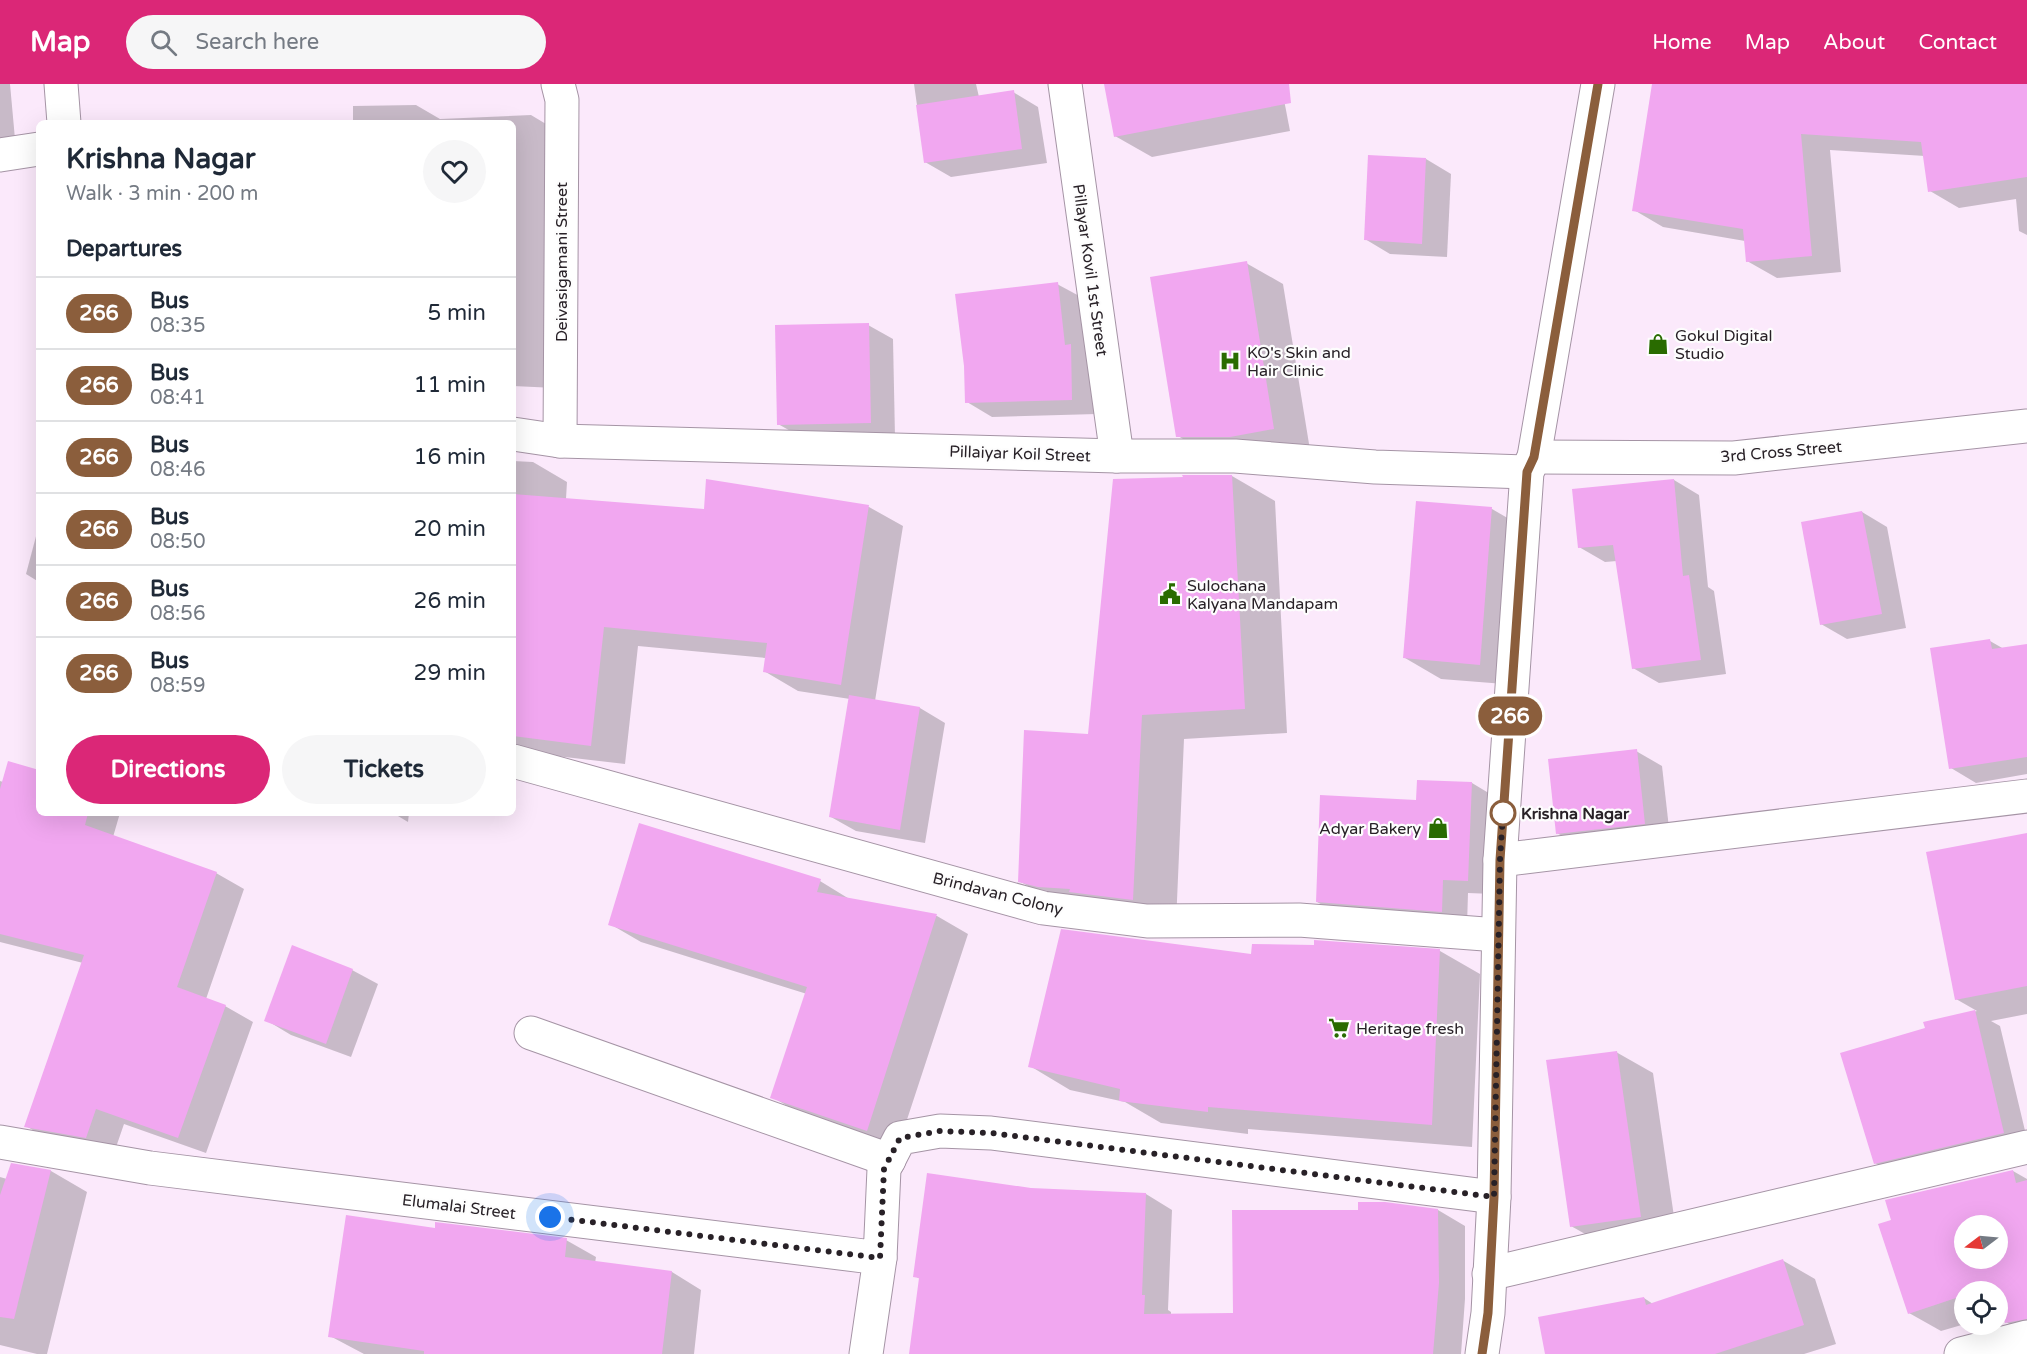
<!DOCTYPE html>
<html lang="en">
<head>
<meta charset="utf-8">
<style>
	:root { --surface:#fff; --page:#f6f6f7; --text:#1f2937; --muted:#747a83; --line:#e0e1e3; --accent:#db2777 }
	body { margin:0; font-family:"Varela Round",sans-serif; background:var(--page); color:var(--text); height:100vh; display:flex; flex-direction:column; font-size:22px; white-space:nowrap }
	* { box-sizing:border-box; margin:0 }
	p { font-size:20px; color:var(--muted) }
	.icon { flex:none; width:33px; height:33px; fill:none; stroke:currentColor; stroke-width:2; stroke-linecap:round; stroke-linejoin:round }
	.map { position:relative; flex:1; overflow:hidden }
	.details { position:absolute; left:36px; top:36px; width:480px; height:696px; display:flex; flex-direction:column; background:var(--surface); border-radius:9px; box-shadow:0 6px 24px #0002 }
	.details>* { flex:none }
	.badge { padding:0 12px; border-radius:20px; font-size:21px; line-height:39px }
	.needle { width:39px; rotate:254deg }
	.fabs { position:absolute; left:1954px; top:1131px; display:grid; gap:12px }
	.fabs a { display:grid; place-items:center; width:54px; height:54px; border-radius:50%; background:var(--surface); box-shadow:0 6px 24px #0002; font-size:30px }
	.you { position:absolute; width:30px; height:30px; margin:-15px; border:4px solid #fff; border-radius:50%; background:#1a73e8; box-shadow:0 0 0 9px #1a73e833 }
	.map>.badge { position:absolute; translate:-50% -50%; box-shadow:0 0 0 3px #fff }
	h2 { padding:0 30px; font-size:22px; line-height:54px }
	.round { display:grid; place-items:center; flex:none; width:63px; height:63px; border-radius:32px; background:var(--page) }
	.headline { display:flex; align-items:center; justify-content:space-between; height:102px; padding:0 30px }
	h1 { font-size:28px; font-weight:700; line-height:45px }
	.action { display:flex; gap:12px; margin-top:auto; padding:12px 30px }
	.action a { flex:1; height:69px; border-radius:36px; background:var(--accent); color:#fff; font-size:24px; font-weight:700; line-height:69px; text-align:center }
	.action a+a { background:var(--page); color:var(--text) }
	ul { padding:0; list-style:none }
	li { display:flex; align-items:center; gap:18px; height:72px; padding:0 30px; border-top:2px solid var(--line) }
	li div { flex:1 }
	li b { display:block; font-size:22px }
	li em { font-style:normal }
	li .badge { min-width:66px; font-weight:700; text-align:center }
	header { display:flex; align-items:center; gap:36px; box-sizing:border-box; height:84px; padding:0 30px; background:var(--accent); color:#fff }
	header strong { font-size:28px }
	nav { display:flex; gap:33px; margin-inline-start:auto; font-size:21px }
	.search { width:420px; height:54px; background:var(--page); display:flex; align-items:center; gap:15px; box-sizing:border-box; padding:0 21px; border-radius:33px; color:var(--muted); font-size:22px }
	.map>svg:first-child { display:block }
	.shadow { fill:#0003; fill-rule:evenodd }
	.building { fill:#f1a7f0; fill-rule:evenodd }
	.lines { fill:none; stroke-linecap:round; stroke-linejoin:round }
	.minor-casing { stroke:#a594a5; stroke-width:35 }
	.major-casing { stroke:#a594a5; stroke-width:35 }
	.minor { stroke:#fff; stroke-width:33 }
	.major { stroke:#fff; stroke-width:33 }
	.line-casing { stroke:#fff; stroke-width:14 }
	.line { stroke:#8b5e3c; stroke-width:9 }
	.walk { stroke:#282127; stroke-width:6; stroke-dasharray:0 10.8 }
	.stop-dot { fill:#fff; stroke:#8b5e3c; stroke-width:3 }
	.labels { text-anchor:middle; stroke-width:4.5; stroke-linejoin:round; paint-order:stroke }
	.street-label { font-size:16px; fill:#282127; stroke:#fdfdfd }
	.poi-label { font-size:16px; fill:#282127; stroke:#fdfdfd; text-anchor:start }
	.stop-label { font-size:16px; font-weight:bold; fill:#282127; stroke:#fdfdfd; text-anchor:start }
</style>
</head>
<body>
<header>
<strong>Map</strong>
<div class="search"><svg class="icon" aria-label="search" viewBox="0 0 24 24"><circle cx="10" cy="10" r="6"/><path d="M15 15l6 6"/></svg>Search here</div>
<nav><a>Home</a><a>Map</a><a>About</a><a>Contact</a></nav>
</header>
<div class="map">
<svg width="2027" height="1270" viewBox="0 0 2027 1270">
	<rect width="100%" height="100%" fill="#fbe9fb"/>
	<!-- shadow -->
	<g class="shadow">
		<polygon points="0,0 10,0 15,55 0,56"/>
		<polygon points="914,0 976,0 979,13 1013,8 1038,23 1047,79 951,93 925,78"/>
		<polygon points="1105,0 1281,0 1290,47 1152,73 1115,52"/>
		<polygon points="1654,0 2027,0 2027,151 2019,147 2016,115 1959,124 1930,107 1925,72 1830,66 1841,188 1777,194 1747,177 1745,157 1663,143 1634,126"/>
		<polygon points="416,21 440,35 531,31 556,46 555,304 513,302 513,39 353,39 353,22"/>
		<polygon points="1426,75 1451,90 1447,173 1390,170 1365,155"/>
		<polygon points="1246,179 1283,200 1310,366 1214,373 1178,352"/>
		<polygon points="1057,200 1083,214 1097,330 992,333 967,318"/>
		<polygon points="868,241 893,255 895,353 803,354 778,340"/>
		<polygon points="513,377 533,378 567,398 566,415 705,427 708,397 869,423 903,442 875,617 920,624 945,639 925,759 856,747 831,733 850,615 798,607 764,587 766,574 638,562 625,680 513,667"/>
		<polygon points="1232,392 1275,417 1287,649 1184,655 1176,840 1062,821 1019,797 1090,651"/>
		<polygon points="1674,396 1699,411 1708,503 1714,507 1726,590 1659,599 1633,584 1617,477 1605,478 1579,463"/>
		<polygon points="1417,419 1492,425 1528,446 1517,601 1441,595 1405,574"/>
		<polygon points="1862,428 1887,443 1906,544 1847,555 1821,540"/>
		<polygon points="39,441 39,498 26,490"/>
		<polygon points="1990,557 2004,565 2027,561 2027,690 1976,699 1951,684"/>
		<polygon points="1636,667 1662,682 1670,753 1582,764 1557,749"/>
		<polygon points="39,687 39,729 120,729 113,753 216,789 244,805 206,915 225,922 253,938 206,1069 124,1040 114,1069 53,1058 26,1042 83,879 0,858 0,697 3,698"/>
		<polygon points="1418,697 1472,699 1497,714 1493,810 1468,809 1467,842 1342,832 1317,818 1418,717"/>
		<polygon points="393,729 409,729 408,738"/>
		<polygon points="2027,750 2027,930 1991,937 2000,942 2027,1055 1901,1093 1875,1079 1926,945 1925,939 1977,927 1956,915"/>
		<polygon points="820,797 851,816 937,832 968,850 898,1063 803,1031 772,1013 807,910 641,858 610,840"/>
		<polygon points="1440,867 1480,890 1472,1063 1248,1045 1248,1050 1161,1039 1125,1018 1070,1006 1030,982 1252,872"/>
		<polygon points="352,886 378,900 351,973 291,951 266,936"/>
		<polygon points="1616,968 1653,989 1677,1153 1608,1163 1571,1142"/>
		<polygon points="12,1081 51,1087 87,1108 47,1270 37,1270 0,1261 0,1093 7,1095"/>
		<path d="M2013,1087L2027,1095V1250L2006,1238L2003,1227L1998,1229V1208H1965V1240L1941,1247L1909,1229L1880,1141ZM1965,1142H1998V1174H1965Z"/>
		<polygon points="1030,1105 1146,1110 1172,1126 1168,1226 1171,1228 1171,1232 1234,1231 1438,1126 1465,1142 1465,1215 1461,1270 911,1270 920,1195 915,1192"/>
		<polygon points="436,1146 566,1156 596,1173 595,1179 672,1188 701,1206 694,1270 364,1270 330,1252"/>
		<polygon points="1782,1176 1815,1195 1836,1260 1804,1270 1546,1270 1644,1214 1653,1220"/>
	</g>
	<!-- building -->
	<g class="building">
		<polygon points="1104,0 1289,0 1291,19 1114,53"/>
		<polygon points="1652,0 2027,0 2027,93 1928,108 1921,58 1801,50 1812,172 1746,178 1743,145 1632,127"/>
		<polygon points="1014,6 1022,65 924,79 916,21"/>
		<polygon points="1368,71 1426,74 1422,160 1364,156"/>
		<polygon points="1247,177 1274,345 1230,353 1176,353 1150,193"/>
		<polygon points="1058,198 1065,261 1071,260 1072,316 965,319 964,282 955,210"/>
		<polygon points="869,239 871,339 777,341 775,241"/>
		<polygon points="1182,391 1232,391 1245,625 1142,631 1133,816 1069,808 1070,805 1038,803 1018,798 1024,646 1088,650 1113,395 1183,393"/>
		<polygon points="706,395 869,421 841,601 763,588 767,559 604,543 591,662 513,652 513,410 704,425"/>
		<polygon points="1674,395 1683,492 1689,491 1701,576 1632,585 1613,461 1578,464 1572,405"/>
		<polygon points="1416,417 1492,423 1480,581 1403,574"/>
		<polygon points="1862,427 1882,530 1820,541 1801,438"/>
		<polygon points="1990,555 1992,565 2027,560 2027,673 1949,685 1930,564"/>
		<polygon points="849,611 920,623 900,746 829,733"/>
		<polygon points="1637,665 1645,740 1556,750 1548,675"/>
		<polygon points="8,677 39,686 39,729 88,729 85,741 217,788 177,903 226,921 178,1054 96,1025 86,1054 24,1043 84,871 0,850 0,705"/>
		<polygon points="1417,696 1472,698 1468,797 1443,796 1442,828 1316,818 1320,711 1416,716"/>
		<polygon points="639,739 821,795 817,808 937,830 867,1047 770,1014 807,903 608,841"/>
		<polygon points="2027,749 2027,902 1955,916 1926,768"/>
		<polygon points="1061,845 1251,870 1252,860 1314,861 1314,856 1440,865 1432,1041 1208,1023 1208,1028 1119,1017 1120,1005 1028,983"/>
		<polygon points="292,861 353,885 326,960 264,937"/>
		<polygon points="1975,926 2004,1049 1874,1080 1840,969 1925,944 1923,938"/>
		<polygon points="1617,967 1641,1133 1570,1143 1546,976"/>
		<polygon points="11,1079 51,1086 14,1235 0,1233 0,1111"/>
		<path d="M2013,1086L2016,1099L2027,1096V1235L2005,1239L1998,1215V1208H1996L1994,1201L1975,1208H1965V1211L1908,1230L1878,1140L1891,1136L1885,1116ZM1965,1142H1998V1174H1965Z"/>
		<polygon points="927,1089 1031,1104 1146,1109 1142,1211 1145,1211 1144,1230 1233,1229 1232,1126 1358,1126 1358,1118 1385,1118 1438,1125 1439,1199 1433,1270 909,1270 919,1194 913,1193"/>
		<polygon points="346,1131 435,1144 435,1138 567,1154 565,1173 672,1187 662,1270 424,1270 424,1267 328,1253"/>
		<polygon points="1783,1175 1804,1241 1715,1270 1545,1270 1538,1233 1644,1213 1646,1221"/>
	</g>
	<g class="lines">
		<defs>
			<g id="minor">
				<polyline points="61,0 64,39"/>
				<polyline points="558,0 562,16 560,357"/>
				<polyline points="1065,0 1117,372"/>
				<polyline points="0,71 39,65"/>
				<polyline points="513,350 560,357 1117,372 1235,372 1375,383 1527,388"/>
				<polyline points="1534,373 1734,374 2027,342"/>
				<polyline points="513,677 1043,824 1147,837 1299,836 1498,851"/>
				<polyline points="1500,776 2027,712"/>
				<polyline points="531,949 889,1076"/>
				<polyline points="0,1058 150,1084 880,1174 884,1085 900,1054 940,1047 991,1049 1494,1113"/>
				<polyline points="1489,1190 2027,1063"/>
				<polyline points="866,1270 880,1174"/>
				<polyline points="1961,1270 2027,1253"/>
			</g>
			<polyline id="major" points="1482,1270 1488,1229 1494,1113 1500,776 1527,388 1534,373 1598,0"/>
		</defs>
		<!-- minor casing -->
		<use href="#minor" class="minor-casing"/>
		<!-- major casing -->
		<use href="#major" class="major-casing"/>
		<!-- minor -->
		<use href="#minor" class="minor"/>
		<!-- major -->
		<use href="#major" class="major"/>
	</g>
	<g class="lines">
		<defs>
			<polyline id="line" points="1482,1270 1488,1229 1494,1113 1500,776 1527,388 1534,373 1598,0"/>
		</defs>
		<!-- line casing -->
		<use href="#line" class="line-casing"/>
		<!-- line -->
		<use href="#line" class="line"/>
		<!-- walk -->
		<polyline class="walk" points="550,1133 880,1174 884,1085 900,1054 940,1047 991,1049 1494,1113 1500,776 1503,729"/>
	</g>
	<!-- icons -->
	<defs>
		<symbol id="shop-bare" viewBox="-9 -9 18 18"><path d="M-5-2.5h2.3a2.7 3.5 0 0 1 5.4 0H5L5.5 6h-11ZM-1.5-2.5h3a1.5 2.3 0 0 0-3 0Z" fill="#296b00" stroke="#fdfdfd" stroke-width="2.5" paint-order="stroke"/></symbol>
		<symbol id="hospital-bare" viewBox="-9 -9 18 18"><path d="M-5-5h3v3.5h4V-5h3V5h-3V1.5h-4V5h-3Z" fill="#296b00" stroke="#fdfdfd" stroke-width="2.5" paint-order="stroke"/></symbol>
		<symbol id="civic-bare" viewBox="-9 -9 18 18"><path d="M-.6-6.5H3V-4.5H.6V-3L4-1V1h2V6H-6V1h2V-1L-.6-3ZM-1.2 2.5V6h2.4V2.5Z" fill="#296b00" stroke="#fdfdfd" stroke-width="2.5" paint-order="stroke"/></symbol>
		<symbol id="supermarket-bare" viewBox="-9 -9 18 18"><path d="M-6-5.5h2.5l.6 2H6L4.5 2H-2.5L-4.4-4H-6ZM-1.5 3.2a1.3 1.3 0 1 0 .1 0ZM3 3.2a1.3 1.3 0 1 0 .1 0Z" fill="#296b00" stroke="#fdfdfd" stroke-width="2.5" paint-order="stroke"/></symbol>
	</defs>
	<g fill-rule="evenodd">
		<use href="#shop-bare" x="1643" y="245" width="30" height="30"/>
		<use href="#hospital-bare" x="1215" y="262" width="30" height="30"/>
		<use href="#civic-bare" x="1155" y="495" width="30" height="30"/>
		<use href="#shop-bare" x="1423" y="729" width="30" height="30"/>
		<use href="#supermarket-bare" x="1324" y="929" width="30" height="30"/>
	</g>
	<!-- markers -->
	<circle class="stop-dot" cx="1503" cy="729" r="12"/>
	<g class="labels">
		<!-- street labels -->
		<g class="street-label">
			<text transform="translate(561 178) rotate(-90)" y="6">Deivasigamani Street</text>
			<text transform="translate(1091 186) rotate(82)" y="6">Pillayar Kovil 1st Street</text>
			<text transform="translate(1781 367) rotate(-5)" y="6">3rd Cross Street</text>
			<text transform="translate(1020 369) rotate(2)" y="6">Pillaiyar Koil Street</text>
			<text transform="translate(998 809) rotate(14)" y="6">Brindavan Colony</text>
			<text transform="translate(459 1122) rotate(7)" y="6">Elumalai Street</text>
		</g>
		<!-- poi labels -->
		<g class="poi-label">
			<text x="1675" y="257">Gokul Digital<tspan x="1675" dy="18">Studio</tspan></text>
			<text x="1247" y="274">KO's Skin and<tspan x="1247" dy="18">Hair Clinic</tspan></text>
			<text x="1187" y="507">Sulochana<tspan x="1187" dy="18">Kalyana Mandapam</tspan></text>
			<text x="1421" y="750" text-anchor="end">Adyar Bakery</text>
			<text x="1356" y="950">Heritage fresh</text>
		</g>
		<!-- stop labels -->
		<g class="stop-label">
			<text x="1521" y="735">Krishna Nagar</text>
		</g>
	</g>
</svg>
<div class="fabs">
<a><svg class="needle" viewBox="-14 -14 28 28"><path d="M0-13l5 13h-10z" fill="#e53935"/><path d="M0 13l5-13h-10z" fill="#747a83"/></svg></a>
<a><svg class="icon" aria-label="locate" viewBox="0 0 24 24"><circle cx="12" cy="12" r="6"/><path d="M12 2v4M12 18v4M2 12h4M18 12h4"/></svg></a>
</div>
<div class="you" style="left:550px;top:1133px"></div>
<b class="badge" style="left:1510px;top:632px;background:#8b5e3c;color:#fff">266</b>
<section class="details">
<div class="headline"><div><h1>Krishna Nagar</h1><p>Walk · 3 min · 200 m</p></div><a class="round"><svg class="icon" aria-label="heart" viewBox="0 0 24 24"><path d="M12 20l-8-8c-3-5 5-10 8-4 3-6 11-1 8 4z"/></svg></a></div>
<h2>Departures</h2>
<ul>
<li><span class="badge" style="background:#8b5e3c;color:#fff">266</span><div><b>Bus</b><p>08:35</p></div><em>5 min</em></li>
<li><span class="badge" style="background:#8b5e3c;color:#fff">266</span><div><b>Bus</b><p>08:41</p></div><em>11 min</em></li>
<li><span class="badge" style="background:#8b5e3c;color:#fff">266</span><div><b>Bus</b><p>08:46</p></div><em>16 min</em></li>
<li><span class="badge" style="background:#8b5e3c;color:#fff">266</span><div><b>Bus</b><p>08:50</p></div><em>20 min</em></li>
<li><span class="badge" style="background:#8b5e3c;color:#fff">266</span><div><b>Bus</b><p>08:56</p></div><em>26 min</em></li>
<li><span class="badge" style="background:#8b5e3c;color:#fff">266</span><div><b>Bus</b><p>08:59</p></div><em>29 min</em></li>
</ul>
<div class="action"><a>Directions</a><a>Tickets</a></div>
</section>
</div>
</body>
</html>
